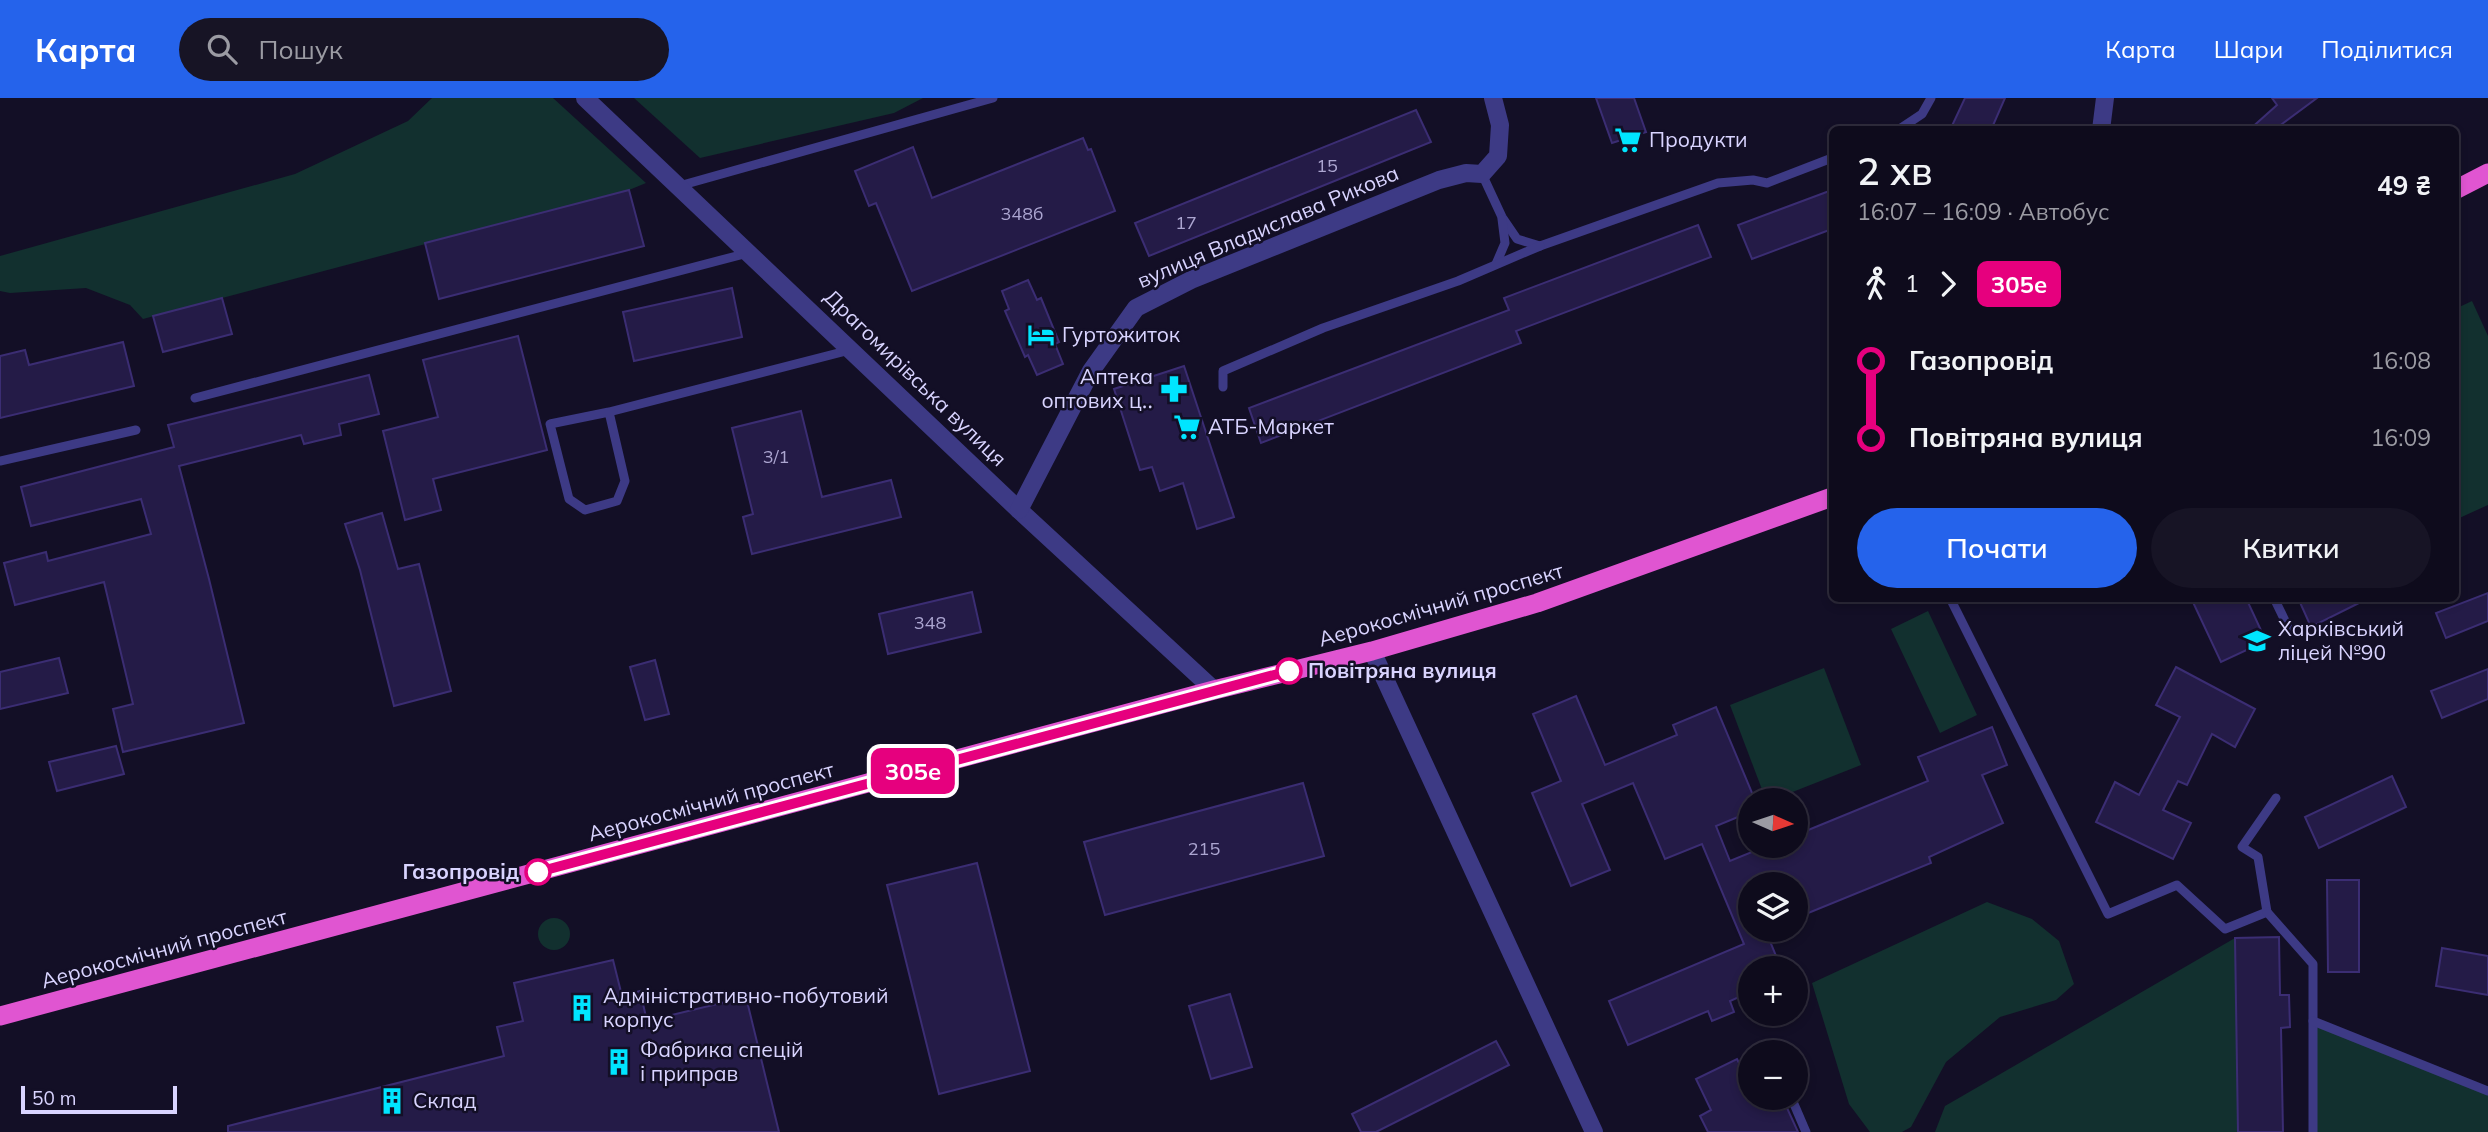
<!DOCTYPE html>
<html lang="uk">
<head>
<meta charset="utf-8">
<style>
	:root { --surface:#0e0b1c; --page:#171425; --text:#f1f3f6; --muted:#9b9ba3; --line:#2e2b3b; --accent:#2563eb }
	body { margin:0; font-family:Mulish,sans-serif; background:var(--page); color:var(--text); height:100vh; display:flex; flex-direction:column; font-size:26px; white-space:nowrap }
	* { box-sizing:border-box; margin:0 }
	p { font-size:23px; color:var(--muted) }
	.icon { flex:none; width:38px; height:38px; fill:none; stroke:currentColor; stroke-width:2; stroke-linecap:round; stroke-linejoin:round }
	.map { position:relative; flex:1; overflow:hidden }
	.details { position:absolute; left:1829px; top:28px; width:630px; height:476px; display:flex; flex-direction:column; background:var(--surface); border-radius:10px; box-shadow:0 4px 10px #0003,0 0 0 2px var(--line) }
	.details>* { flex:none }
	.badge { padding:0 14px; border-radius:10px; font-size:24px; line-height:46px }
	.needle { width:46px; rotate:93deg }
	.tools { position:absolute; left:1738px; top:690px; display:grid; gap:14px }
	.tools a { display:grid; place-items:center; width:70px; height:70px; border-radius:50%; background:var(--surface); box-shadow:0 4px 10px #0003,0 0 0 2px var(--line); font-size:35px }
	.scale { position:absolute; left:21px; bottom:18px; width:156px; box-sizing:border-box; padding-left:7px; border:4px solid #d9d4ff; border-top:0; font-size:19px; line-height:24px; white-space:nowrap; color:#d9d4ff; -webkit-text-stroke:5px #130f26; paint-order:stroke }
	.map>.badge { position:absolute; translate:-50% -50%; box-shadow:0 0 0 4px #fff }
	.legs { display:flex; align-items:center; gap:10px; height:77px; padding:0 28px; font-size:23px }
	.legs p { margin-inline-start:auto }
	.headline { display:flex; align-items:center; justify-content:space-between; height:119px; padding:0 28px }
	h1 { font-size:38px; font-weight:600; line-height:52px }
	.cta { display:flex; gap:14px; margin-top:auto; padding:14px 28px }
	.cta a { flex:1; height:80px; border-radius:42px; background:var(--accent); color:#fff; font-size:28px; font-weight:600; line-height:80px; text-align:center }
	.cta a+a { background:var(--page); color:var(--text) }
	ul { padding:0 28px; list-style:none }
	li { display:flex; align-items:center; gap:24px; height:77px; font-size:26px }
	li i { display:grid; place-items:center; width:10px; height:100%; margin:0 9px; background:currentColor }
	li i::after { content:''; width:18px; height:18px; margin:-9px; border:5px solid; border-radius:50%; background:var(--surface) }
	li p { margin-inline-start:auto }
	li:first-child i { background:linear-gradient(#0000 50%,currentColor 0) }
	li:last-child i { background:linear-gradient(currentColor 50%,#0000 0) }
	header { display:flex; align-items:center; gap:42px; box-sizing:border-box; height:98px; padding:0 35px; background:var(--accent); color:#fff }
	header strong { font-size:33px }
	nav { display:flex; gap:38px; margin-inline-start:auto; font-size:24px }
	.search { width:490px; height:63px; background:var(--page); display:flex; align-items:center; gap:18px; box-sizing:border-box; padding:0 24px; border-radius:38px; color:var(--muted); font-size:26px }
	.map>svg:first-child { display:block }
	.green { fill:#12302f }
	.building { fill:#241b47; stroke:#3b2d73; stroke-width:2 }
	.lines { fill:none; stroke-linecap:round; stroke-linejoin:round }
	.service { stroke:#3d3a85; stroke-width:9 }
	.minor { stroke:#3d3a85; stroke-width:18 }
	.trunk { stroke:#e055d1; stroke-width:19 }
	.line-1-casing { stroke:#fff; stroke-width:16 }
	.line-1 { stroke:#e6007e; stroke-width:10 }
	.stop-1-dot { fill:#fff; stroke:#e6007e; stroke-width:3.5 }
	.labels { text-anchor:middle; stroke-width:5; stroke-linejoin:round; paint-order:stroke }
	.number-label { font-size:18px; fill:#aca6d1 }
	.poi-label { font-size:21px; fill:#d9d4ff; stroke:#130f26; text-anchor:start }
	.street-label { font-size:21px; fill:#d9d4ff; stroke:#130f26 }
	.stop-label { font-size:21px; font-weight:bold; fill:#d9d4ff; stroke:#130f26; text-anchor:start }
</style>
</head>
<body>
<header>
<strong>Карта</strong>
<div class="search"><svg class="icon" aria-label="search" viewBox="0 0 24 24"><circle cx="10" cy="10" r="6"/><path d="M15 15l6 6"/></svg>Пошук</div>
<nav><a>Карта</a><a>Шари</a><a>Поділитися</a></nav>
</header>
<div class="map">
<svg width="2488" height="1034" viewBox="0 0 2488 1034">
	<rect width="100%" height="100%" fill="#130f26"/>
	<!-- green -->
	<g class="green">
		<polygon points="432,0 553,0 646,85 629,92 143,221 130,207 86,190 10,195 0,193 0,158 295,76 408,23"/>
		<polygon points="634,0 923,0 894,15 700,60"/>
		<polygon points="2472,203 2488,238 2488,407 2455,422 2455,211"/>
		<polygon points="1928,513 1977,617 1940,635 1891,531"/>
		<polygon points="1824,570 1861,667 1772,702 1766,702 1730,607"/>
		<polygon points="1987,804 2032,821 2059,843 2074,886 2056,902 2000,919 1946,964 1911,1029 1902,1034 1870,1034 1849,1006 1812,885"/>
		<circle cx="554" cy="836" r="16"/>
		<polygon points="2235,840 2238,1034 1935,1034 1945,1008"/>
		<polygon points="2313,923 2488,993 2488,1034 2313,1034"/>
	</g>
	<!-- building -->
	<g class="building">
		<polygon points="1596,0 1634,0 1646,34 1612,45"/>
		<polygon points="1965,0 2005,0 1991,32 1950,32"/>
		<polygon points="2272,0 2317,0 2274,32 2249,32 2277,7"/>
		<polygon points="1416,12 1431,44 1149,158 1135,125"/>
		<polygon points="1083,40 1088,52 1091,51 1115,113 912,193 876,105 869,108 855,73 913,49 932,100"/>
		<polygon points="629,92 644,148 439,201 425,145"/>
		<polygon points="1832,92 1832,131 1752,161 1738,127"/>
		<polygon points="1698,127 1711,159 1516,233 1521,245 1261,345 1249,310 1509,212 1504,200"/>
		<polygon points="1028,182 1037,202 1041,200 1059,244 1055,246 1063,266 1037,277 1028,257 1025,259 1005,213 1009,211 1002,193"/>
		<polygon points="732,190 742,239 634,263 623,214"/>
		<polygon points="222,200 232,236 163,254 153,218"/>
		<polygon points="518,238 547,352 433,381 441,412 405,422 383,333 438,319 423,262"/>
		<polygon points="123,244 134,288 0,320 0,258 25,252 29,267"/>
		<polygon points="1184,268 1234,419 1197,431 1183,385 1160,393 1152,369 1140,372 1114,291"/>
		<polygon points="369,277 379,316 339,326 341,337 304,346 301,337 179,368 209,481 244,625 123,654 113,611 133,606 104,484 15,507 4,465 46,454 48,463 151,436 141,401 31,428 21,389 174,349 168,327"/>
		<polygon points="801,313 822,399 891,382 901,419 752,456 743,419 753,416 732,330"/>
		<polygon points="382,415 398,471 419,466 451,593 394,608 360,472 345,426"/>
		<polygon points="972,494 981,534 888,556 879,516"/>
		<polygon points="2488,495 2488,523 2446,540 2436,515"/>
		<polygon points="2191,500 2246,500 2266,543 2221,564"/>
		<polygon points="2298,500 2369,500 2311,529"/>
		<polygon points="59,560 68,595 0,611 0,574"/>
		<polygon points="655,562 669,616 645,622 630,569"/>
		<polygon points="2176,569 2255,611 2235,649 2212,636 2187,687 2178,683 2163,712 2191,725 2173,761 2096,724 2115,684 2139,697 2180,619 2156,607"/>
		<polygon points="2488,571 2488,601 2442,620 2431,593"/>
		<polygon points="1576,598 1605,667 1677,637 1673,627 1716,609 1755,702 1750,702 1750,714 1716,728 1730,763 1769,747 1796,747 1796,737 1928,683 1918,659 1992,629 2007,667 1982,677 2003,725 1929,759 1931,765 1796,820 1796,786 1750,786 1750,831 1765,831 1781,870 1750,870 1750,894 1730,903 1734,914 1712,923 1708,913 1628,947 1609,903 1744,846 1702,746 1665,761 1633,685 1582,706 1610,772 1571,788 1532,695 1561,683 1533,616"/>
		<polygon points="116,648 124,676 57,693 49,664"/>
		<polygon points="2392,678 2406,709 2319,750 2305,719"/>
		<polygon points="1303,685 1324,758 1105,817 1084,744"/>
		<polygon points="977,765 1030,973 939,996 887,787"/>
		<polygon points="2327,782 2359,782 2359,874 2328,874"/>
		<polygon points="2279,839 2280,897 2289,897 2290,929 2281,930 2283,1034 2238,1034 2235,840"/>
		<polygon points="2442,850 2488,858 2488,897 2436,888"/>
		<polygon points="613,862 622,898 640,893 647,923 746,899 779,1034 228,1034 228,1028 504,958 497,929 523,923 514,885"/>
		<polygon points="1230,896 1252,969 1211,981 1189,908"/>
		<polygon points="1496,943 1509,967 1376,1034 1361,1034 1352,1016"/>
		<polygon points="1737,961 1750,987 1750,999 1782,999 1798,1034 1708,1034 1700,1018 1711,1012 1696,981"/>
	</g>
	<g class="lines">
		<!-- service -->
		<g class="service">
			<polyline points="1898,32 1922,16 1931,0"/>
			<polyline points="1482,76 1502,119 1517,141 1540,148 1718,85 1753,82 1767,85 1832,60"/>
			<polyline points="679,88 993,0"/>
			<polyline points="1496,166 1505,145 1502,121"/>
			<polyline points="1223,289 1223,273 1323,230 1458,183 1540,148"/>
			<polyline points="195,300 748,155"/>
			<polyline points="609,314 625,383 617,403 585,412 569,401 550,326 609,314 850,252"/>
			<polyline points="0,363 136,332"/>
			<polyline points="1950,500 2108,816 2177,787 2225,831 2267,814 2258,759 2242,749 2276,700"/>
			<polyline points="2274,500 2290,533"/>
			<polyline points="2267,814 2313,866 2313,1034"/>
			<polyline points="2313,923 2488,993"/>
			<polyline points="1791,999 1806,1034"/>
		</g>
		<!-- minor -->
		<g class="minor">
			<polyline points="585,0 1019,412 1214,592"/>
			<polyline points="2101,32 2105,0"/>
			<polyline points="1019,412 1091,273 1136,210 1191,182 1439,82 1466,75 1482,76 1498,58 1500,27 1493,0"/>
			<polyline points="1372,553 1594,1034"/>
		</g>
		<!-- trunk -->
		<g class="trunk">
			<polyline points="2455,92 2488,75"/>
			<polyline points="0,918 1214,592 1372,553 1537,505 1832,399"/>
		</g>
	</g>
	<g class="lines">
		<defs>
			<polyline id="line-1" points="538,774 1289,573"/>
		</defs>
		<!-- line-1 casing -->
		<use href="#line-1" class="line-1-casing"/>
		<!-- line-1 -->
		<use href="#line-1" class="line-1"/>
	</g>
	<!-- icons -->
	<defs>
		<symbol id="supermarket-bare" viewBox="-9 -9 18 18"><path d="M-6-5.5h2.5l.6 2H6L4.5 2H-2.5L-4.4-4H-6ZM-1.5 3.2a1.3 1.3 0 1 0 .1 0ZM3 3.2a1.3 1.3 0 1 0 .1 0Z" fill="#00e5ff" stroke="#130f26" stroke-width="2.5" paint-order="stroke"/></symbol>
		<symbol id="hotel-bare" viewBox="-9 -9 18 18"><path d="M-6-4.5h1.5V1H6V5H4.5V3h-9V5H-6ZM-4 0a1.8 1.8 0 1 1 3.6 0ZM.5 0V-2.5h3Q6-2.5 6 0Z" fill="#00e5ff" stroke="#130f26" stroke-width="2.5" paint-order="stroke"/></symbol>
		<symbol id="pharmacy-bare" viewBox="-9 -9 18 18"><path d="M-2-6h4v4h4v4h-4v4h-4v-4h-4v-4h4Z" fill="#00e5ff" stroke="#130f26" stroke-width="2.5" paint-order="stroke"/></symbol>
		<symbol id="school-bare" viewBox="-9 -9 18 18"><path d="M0-5L7-2L0 1L-7-2ZM-4 1L0 2.5L4 1V4Q0 6-4 4Z" fill="#00e5ff" stroke="#130f26" stroke-width="2.5" paint-order="stroke"/></symbol>
		<symbol id="building-bare" viewBox="-9 -9 18 18"><path d="M-4-6H4V6H1V3H-1V6H-4ZM-2.5-4.3h1.7v1.8h-1.7ZM.8-4.3h1.7v1.8H.8ZM-2.5-1h1.7V.8h-1.7ZM.8-1h1.7V.8H.8Z" fill="#00e5ff" stroke="#130f26" stroke-width="2.5" paint-order="stroke"/></symbol>
	</defs>
	<g fill-rule="evenodd">
		<use href="#supermarket-bare" x="1609" y="23" width="38" height="38"/>
		<use href="#hotel-bare" x="1022" y="218" width="38" height="38"/>
		<use href="#pharmacy-bare" x="1155" y="272" width="38" height="38"/>
		<use href="#supermarket-bare" x="1168" y="310" width="38" height="38"/>
		<use href="#school-bare" x="2238" y="524" width="38" height="38"/>
		<use href="#building-bare" x="563" y="891" width="38" height="38"/>
		<use href="#building-bare" x="600" y="945" width="38" height="38"/>
		<use href="#building-bare" x="373" y="984" width="38" height="38"/>
	</g>
	<!-- markers -->
	<g class="stop-1-dot">
		<circle cx="1289" cy="573" r="12"/>
		<circle cx="538" cy="774" r="12"/>
	</g>
	<g class="labels">
		<!-- number labels -->
		<g class="number-label">
			<text x="1327" y="74">15</text>
			<text x="1022" y="122">348б</text>
			<text x="1186" y="131">17</text>
			<text x="776" y="365">3/1</text>
			<text x="930" y="531">348</text>
			<text x="1204" y="757">215</text>
		</g>
		<!-- poi labels -->
		<g class="poi-label">
			<text x="1649" y="49">Продукти</text>
			<text x="1062" y="244">Гуртожиток</text>
			<text x="1153" y="286" text-anchor="end">Аптека<tspan x="1153" dy="24">оптових ц‥</tspan></text>
			<text x="1208" y="336">АТБ-Маркет</text>
			<text x="2278" y="538">Харківський<tspan x="2278" dy="24">ліцей №90</tspan></text>
			<text x="603" y="905">Адміністративно-побутовий<tspan x="603" dy="24">корпус</tspan></text>
			<text x="640" y="959">Фабрика спецій<tspan x="640" dy="24">і приправ</tspan></text>
			<text x="413" y="1010">Склад</text>
		</g>
		<!-- street labels -->
		<g class="street-label">
			<text transform="translate(1268 129) rotate(-23)" y="7">вулиця Владислава Рикова</text>
			<text transform="translate(915 280) rotate(44)" y="7">Драгомирівська вулиця</text>
			<text transform="translate(1441 507) rotate(-16)" y="7">Аерокосмічний проспект</text>
			<text transform="translate(711 704) rotate(-15)" y="7">Аерокосмічний проспект</text>
			<text transform="translate(164 851) rotate(-15)" y="7">Аерокосмічний проспект</text>
		</g>
		<!-- stop labels -->
		<g class="stop-label">
			<text x="1308" y="580">Повітряна вулиця</text>
			<text x="519" y="781" text-anchor="end">Газопровiд</text>
		</g>
	</g>
</svg>
<div class="tools">
<a><svg class="needle" viewBox="-14 -14 28 28"><path d="M0-13l5 13h-10z" fill="#e53935"/><path d="M0 13l5-13h-10z" fill="#9b9ba3"/></svg></a>
<a><svg class="icon" aria-label="layers" viewBox="0 0 24 24"><path d="M12 4l9 5-9 5-9-5zM3 14l9 5 9-5"/></svg></a>
<a>+</a>
<a>−</a>
</div>
<div class="scale">50 m</div>
<b class="badge" style="left:913px;top:673px;background:#e6007e;color:#fff">305e</b>
<section class="details">
<div class="headline"><div><h1>2 хв</h1><p>16:07 – 16:09 · Автобус</p></div><b>49 ₴</b></div>
<div class="legs"><svg class="icon" aria-label="walk" viewBox="0 0 24 24"><circle cx="13" cy="4" r="2"/><path d="M13 8l-2 6 4 7M11 14l-3 7M7 12l3-4h3l4 4"/></svg>1<svg class="icon" aria-label="forward" viewBox="0 0 24 24"><path d="M9 5l7 7-7 7"/></svg><b class="badge" style="background:#e6007e;color:#fff">305e</b></div>
<ul>
<li><i style="color:#e6007e"></i><b>Газопровiд</b><p>16:08</p></li>
<li><i style="color:#e6007e"></i><b>Повітряна вулиця</b><p>16:09</p></li>
</ul>
<div class="cta"><a>Почати</a><a>Квитки</a></div>
</section>
</div>
</body>
</html>
